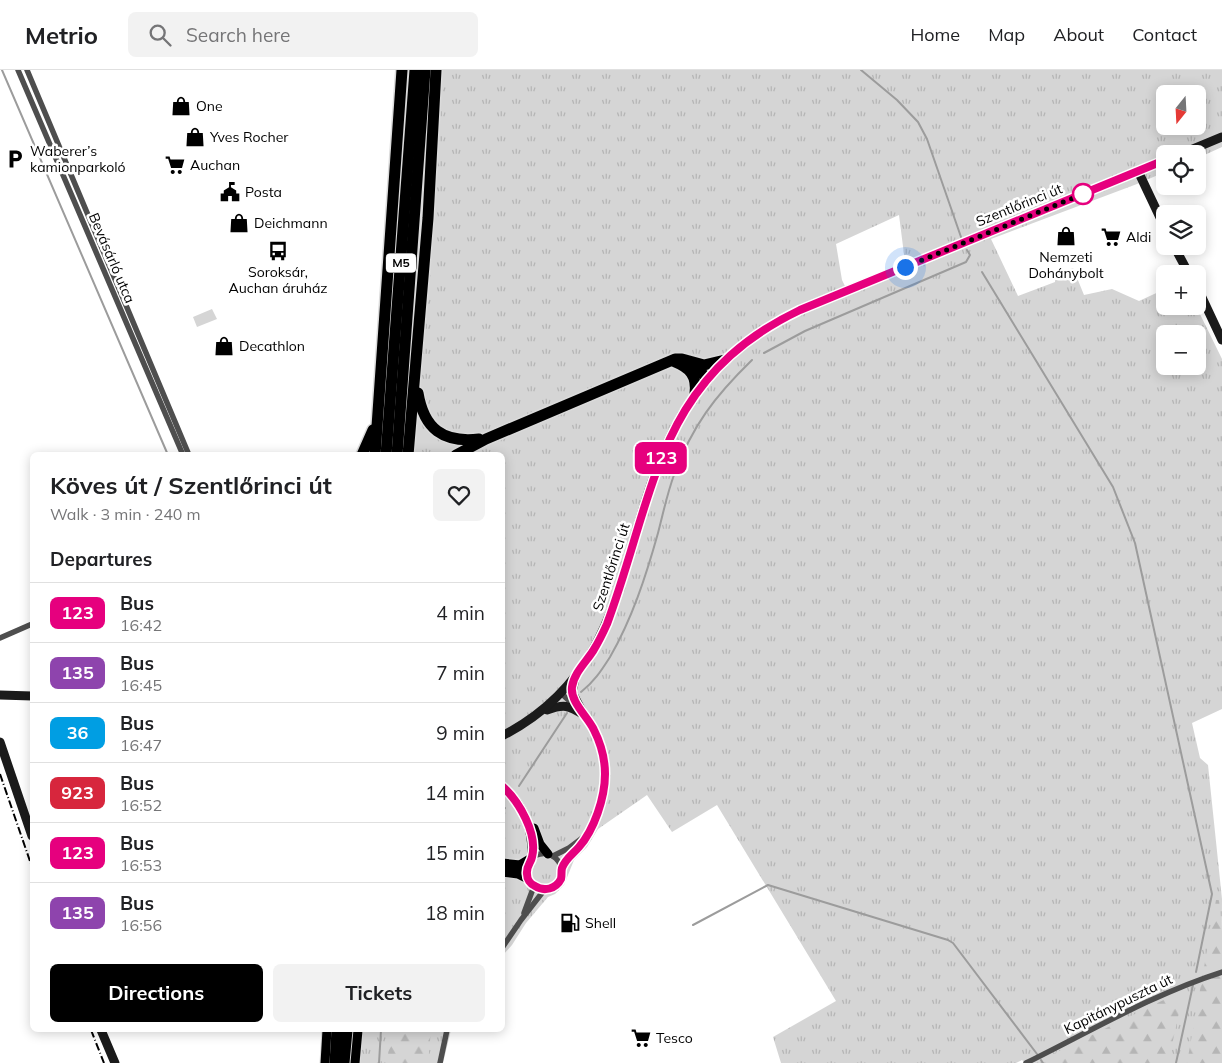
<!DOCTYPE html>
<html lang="en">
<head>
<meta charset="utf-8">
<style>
	:root { --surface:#fff; --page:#f2f2f2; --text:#202124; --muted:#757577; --line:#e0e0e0; --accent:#000 }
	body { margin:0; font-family:Mulish,sans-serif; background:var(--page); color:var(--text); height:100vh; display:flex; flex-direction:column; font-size:19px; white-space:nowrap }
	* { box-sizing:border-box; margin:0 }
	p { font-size:16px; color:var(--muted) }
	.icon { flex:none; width:28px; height:28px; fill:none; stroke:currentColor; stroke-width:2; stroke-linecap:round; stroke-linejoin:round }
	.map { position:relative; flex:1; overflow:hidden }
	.details { position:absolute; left:30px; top:382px; width:475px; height:580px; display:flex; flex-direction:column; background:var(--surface); border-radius:8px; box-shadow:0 2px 12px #0003 }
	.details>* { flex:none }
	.badge { padding:0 10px; border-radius:8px; font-size:18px; line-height:32px }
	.needle { width:32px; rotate:198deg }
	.buttons { position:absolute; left:1156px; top:15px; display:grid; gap:10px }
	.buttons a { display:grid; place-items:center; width:50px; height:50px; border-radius:8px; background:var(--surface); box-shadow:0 2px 12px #0003; font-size:25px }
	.you { position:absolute; width:25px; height:25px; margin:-12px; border:4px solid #fff; border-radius:50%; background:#1a73e8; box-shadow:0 0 0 8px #1a73e833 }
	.map>.badge { position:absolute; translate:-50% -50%; box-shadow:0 0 0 2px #fff }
	h2 { padding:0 20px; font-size:19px; line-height:45px }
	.round { display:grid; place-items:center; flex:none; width:52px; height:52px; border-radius:8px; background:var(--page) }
	.headline { display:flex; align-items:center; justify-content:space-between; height:85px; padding:0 20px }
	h1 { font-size:24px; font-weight:700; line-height:38px }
	.cta { display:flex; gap:10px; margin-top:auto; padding:10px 20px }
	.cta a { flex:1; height:58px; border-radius:8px; background:var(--accent); color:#fff; font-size:20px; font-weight:700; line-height:58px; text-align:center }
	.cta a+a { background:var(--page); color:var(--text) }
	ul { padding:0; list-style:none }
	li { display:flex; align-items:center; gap:15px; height:60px; padding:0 20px; border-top:1px solid var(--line) }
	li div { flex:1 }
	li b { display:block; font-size:19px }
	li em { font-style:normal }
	li .badge { min-width:55px; font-weight:700; text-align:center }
	header { display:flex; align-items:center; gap:30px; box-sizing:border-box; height:70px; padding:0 25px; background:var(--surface); border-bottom:1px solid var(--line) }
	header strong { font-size:24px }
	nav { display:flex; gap:28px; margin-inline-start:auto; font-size:18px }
	.search { width:350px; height:45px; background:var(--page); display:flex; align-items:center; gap:12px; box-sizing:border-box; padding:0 18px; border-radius:8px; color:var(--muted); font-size:19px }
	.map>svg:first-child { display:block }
	.grass { fill:url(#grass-tufts); fill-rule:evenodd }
	.forest { fill:url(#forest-firs) }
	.pitch { fill:#d5d5d5 }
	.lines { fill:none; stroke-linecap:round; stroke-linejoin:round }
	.stream { stroke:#9c9c9c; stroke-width:2 }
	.primary-casing { stroke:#dbdbdb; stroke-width:11 }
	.highway-casing { stroke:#dbdbdb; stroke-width:14 }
	.street { stroke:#4e4e4e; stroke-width:5.5 }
	.secondary { stroke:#1b1b1b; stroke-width:9 }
	.primary { stroke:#000; stroke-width:9 }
	.highway { stroke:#000; stroke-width:11 }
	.rail { stroke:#000; stroke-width:2; stroke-dasharray:8 2.5 1 2.5; stroke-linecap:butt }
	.line-casing { stroke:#fff; stroke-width:11 }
	.line { stroke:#e6007e; stroke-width:8 }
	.walk { stroke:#000; stroke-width:5; stroke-dasharray:0 9 }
	.stop-dot { fill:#fff; stroke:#e6007e; stroke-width:2.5 }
	.labels { text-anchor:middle; stroke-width:5; stroke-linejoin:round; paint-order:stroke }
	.shield { fill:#fff; stroke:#4c4c4c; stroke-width:1 }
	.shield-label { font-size:12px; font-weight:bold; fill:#000 }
	.poi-label { font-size:14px; fill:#000; stroke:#fff; text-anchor:start }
	.street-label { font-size:14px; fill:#000; stroke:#fff }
</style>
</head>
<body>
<header>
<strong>Metrio</strong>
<div class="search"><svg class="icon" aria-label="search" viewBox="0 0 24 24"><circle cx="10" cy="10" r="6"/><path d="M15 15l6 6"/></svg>Search here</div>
<nav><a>Home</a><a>Map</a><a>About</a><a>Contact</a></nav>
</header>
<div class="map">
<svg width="1222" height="993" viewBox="0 0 1222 993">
	<defs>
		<pattern id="grass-tufts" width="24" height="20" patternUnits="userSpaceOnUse" patternTransform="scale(1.25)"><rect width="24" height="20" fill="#d5d5d5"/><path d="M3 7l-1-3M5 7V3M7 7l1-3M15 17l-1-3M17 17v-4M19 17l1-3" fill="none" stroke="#b5b5b5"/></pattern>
		<pattern id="forest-firs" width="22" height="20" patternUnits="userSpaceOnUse" patternTransform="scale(1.25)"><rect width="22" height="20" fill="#d5d5d5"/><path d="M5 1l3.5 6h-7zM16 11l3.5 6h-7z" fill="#b5b5b5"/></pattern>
	</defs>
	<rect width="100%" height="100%" fill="#fff"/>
	<!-- grass -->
	<g class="grass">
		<path d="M442,0H1222V77L1198,88V84H1165V102L1137,114L991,169L1018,226L1055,212V205L1073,198L1084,225L1112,219L1139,231L1165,219V236H1196L1222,289V639L1192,653L1200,688L1208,695L1222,829L1221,993H1025L1022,990L1016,993H781L773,967L836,931L717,735L672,762L647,725L598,759L587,777L574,790L564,815L555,824L548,827L526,853L512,875L503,885L502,385H412ZM1165,24H1198V56H1165ZM899,145L905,192L845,216L842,210L836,174ZM1165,264H1198V296H1165Z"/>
		<polygon points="363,960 451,960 443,993 360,993"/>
	</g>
	<!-- forest -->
	<g class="forest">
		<polygon points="1216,830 1219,830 1222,862 1222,993 1187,993"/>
		<polygon points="1184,920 1168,993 1051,993 1047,987"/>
		<polygon points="391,960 431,960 428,993 387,993"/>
	</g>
	<!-- pitch -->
	<polygon class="pitch" points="212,239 217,249 197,257 193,247"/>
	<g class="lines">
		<!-- stream -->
		<g class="stream">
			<polyline points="2,0 168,385"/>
			<polyline points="861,0 897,30 918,52 927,69 961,167"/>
			<polyline points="982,202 1113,417 1135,473 1212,824 1196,902"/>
			<polyline points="764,283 805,261 966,192 970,185 967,180"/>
			<path d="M581,622C594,612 601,601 610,587C632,549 646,506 658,463C663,444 667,424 674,405C692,356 715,326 752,290"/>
			<polyline points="519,716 567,643"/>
			<polyline points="502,742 505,738"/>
			<polyline points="693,855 768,815 948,870 953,873 1037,984"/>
			<polyline points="1041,990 1043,993"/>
			<polyline points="379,993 381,960"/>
			<polyline points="1176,993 1193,915"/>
		</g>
		<defs>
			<g id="primary">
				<path d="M502,716C525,735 533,760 532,788"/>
				<polyline points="534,758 540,774 548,784"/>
				<polyline points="502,802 518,804 528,809"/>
				<polyline points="325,993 327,960"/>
				<polyline points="355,993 358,960"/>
			</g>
			<g id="highway">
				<path d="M675,292C690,298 697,306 695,323"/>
				<polyline points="690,295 708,308"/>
				<path d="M418,323C424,359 443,373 479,369"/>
				<polyline points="362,385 373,360"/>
				<polyline points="375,385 402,0"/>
				<polyline points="386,385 415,0"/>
				<polyline points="397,385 425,0"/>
				<polyline points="408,385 428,148 436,0"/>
				<polyline points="456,385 486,369 675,289 682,289 704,295 725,290"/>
				<polyline points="502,794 520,796 530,790"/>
				<polyline points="335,993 337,960"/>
				<polyline points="344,993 347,960"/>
			</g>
		</defs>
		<!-- primary casing -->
		<use href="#primary" class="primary-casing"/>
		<!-- highway casing -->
		<use href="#highway" class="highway-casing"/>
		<!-- street -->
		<g class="street">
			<polyline points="18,0 183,385"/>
			<polyline points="27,0 189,385"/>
			<polyline points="0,568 32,554"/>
			<path d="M561,623C570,632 581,640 588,650C615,688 606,736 582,772C578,779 571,783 567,789C559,800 563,825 540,819C533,817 528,812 527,805C522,782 555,774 562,799"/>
			<polyline points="553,786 569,778 585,766"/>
			<polyline points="524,843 534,816"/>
			<polyline points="502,878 521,850 545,819"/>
			<polyline points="440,993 447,960"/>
			<path d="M1026,993C1091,961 1153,924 1222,902"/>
		</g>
		<!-- secondary -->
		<g class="secondary">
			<polyline points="1181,84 1222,67"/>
			<polyline points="1138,101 1165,158"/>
			<polyline points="1174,176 1189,204"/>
			<polyline points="1198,219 1222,270"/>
			<polyline points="575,609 572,622 583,643"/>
			<polyline points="0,625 32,626"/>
			<path d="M547,640C564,634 568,635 584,645"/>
			<path d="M502,666C633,599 616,470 675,357C702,305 747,266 800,240L1165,90"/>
			<polyline points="0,672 32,766"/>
			<polyline points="101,960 115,993"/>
		</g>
		<!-- primary -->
		<use href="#primary" class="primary"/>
		<!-- highway -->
		<use href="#highway" class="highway"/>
		<!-- rail -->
		<g class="rail">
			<polyline points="0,704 32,797"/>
			<polyline points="91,960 104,993"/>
		</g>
	</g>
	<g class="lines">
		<defs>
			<path id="line" d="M502,716C519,731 538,764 532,787C531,793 526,796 527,804C527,809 530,814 535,816C544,822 556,819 561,809C562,805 561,802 562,798C565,789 573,784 579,777C594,760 605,728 605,704C605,689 601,674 594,660C588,647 570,632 572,617C574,603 586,592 593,581C598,573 603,563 607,554C656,422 656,309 800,240L1165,90"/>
		</defs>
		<!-- line casing -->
		<use href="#line" class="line-casing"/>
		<!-- line -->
		<use href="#line" class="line"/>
		<!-- walk -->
		<polyline class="walk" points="905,197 1083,124"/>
	</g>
	<!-- icons -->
	<defs>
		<symbol id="shop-bare" viewBox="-9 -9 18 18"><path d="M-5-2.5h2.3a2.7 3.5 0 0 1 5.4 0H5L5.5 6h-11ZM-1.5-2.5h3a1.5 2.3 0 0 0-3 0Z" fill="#000" stroke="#fff" stroke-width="2.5" paint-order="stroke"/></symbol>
		<symbol id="parking-bare" viewBox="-9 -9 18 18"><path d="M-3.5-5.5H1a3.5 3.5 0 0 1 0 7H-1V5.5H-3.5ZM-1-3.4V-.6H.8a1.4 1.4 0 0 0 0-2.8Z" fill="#000" stroke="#fff" stroke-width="2.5" paint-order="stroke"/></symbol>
		<symbol id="supermarket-bare" viewBox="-9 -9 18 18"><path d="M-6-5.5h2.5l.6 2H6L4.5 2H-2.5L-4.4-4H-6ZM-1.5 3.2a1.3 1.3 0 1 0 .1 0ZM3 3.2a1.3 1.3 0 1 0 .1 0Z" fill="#000" stroke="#fff" stroke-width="2.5" paint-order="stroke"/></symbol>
		<symbol id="civic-bare" viewBox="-9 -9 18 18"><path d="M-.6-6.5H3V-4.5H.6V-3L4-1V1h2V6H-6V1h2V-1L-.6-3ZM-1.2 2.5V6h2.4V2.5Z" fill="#000" stroke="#fff" stroke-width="2.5" paint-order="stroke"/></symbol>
		<symbol id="bus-bare" viewBox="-9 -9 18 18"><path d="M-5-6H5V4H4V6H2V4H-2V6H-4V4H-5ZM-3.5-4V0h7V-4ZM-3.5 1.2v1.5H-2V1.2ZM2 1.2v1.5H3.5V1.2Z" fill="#000" stroke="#fff" stroke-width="2.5" paint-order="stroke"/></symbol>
		<symbol id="fuel-bare" viewBox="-9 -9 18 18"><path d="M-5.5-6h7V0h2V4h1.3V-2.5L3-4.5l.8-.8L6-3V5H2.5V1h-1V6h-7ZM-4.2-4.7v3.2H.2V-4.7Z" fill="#000" stroke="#fff" stroke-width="2.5" paint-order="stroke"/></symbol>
	</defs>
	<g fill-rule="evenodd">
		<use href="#shop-bare" x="167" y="22" width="28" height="28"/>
		<use href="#shop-bare" x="181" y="53" width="28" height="28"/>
		<use href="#parking-bare" x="1" y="75" width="28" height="28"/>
		<use href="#supermarket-bare" x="161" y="81" width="28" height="28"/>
		<use href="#civic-bare" x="216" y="108" width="28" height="28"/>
		<use href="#shop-bare" x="225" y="139" width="28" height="28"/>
		<use href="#shop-bare" x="1052" y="152" width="28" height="28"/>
		<use href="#supermarket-bare" x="1097" y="153" width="28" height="28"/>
		<use href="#bus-bare" x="264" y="167" width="28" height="28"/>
		<use href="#shop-bare" x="210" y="262" width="28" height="28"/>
		<use href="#fuel-bare" x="556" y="839" width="28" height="28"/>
		<use href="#supermarket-bare" x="627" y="954" width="28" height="28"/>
	</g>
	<!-- markers -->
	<circle class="stop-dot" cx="1083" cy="124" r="10"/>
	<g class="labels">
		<!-- shield labels -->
		<rect class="shield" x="386" y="183.5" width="30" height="19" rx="4"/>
		<g class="shield-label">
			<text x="401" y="197">M5</text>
		</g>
		<!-- poi labels -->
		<g class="poi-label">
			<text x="196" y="41">One</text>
			<text x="210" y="72">Yves Rocher</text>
			<text x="30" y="86">Waberer’s<tspan x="30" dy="16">kamionparkoló</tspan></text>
			<text x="190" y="100">Auchan</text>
			<text x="245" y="127">Posta</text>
			<text x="254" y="158">Deichmann</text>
			<text x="1126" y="172">Aldi</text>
			<text x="1066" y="192" text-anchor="middle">Nemzeti<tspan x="1066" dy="16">Dohánybolt</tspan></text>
			<text x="278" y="207" text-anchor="middle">Soroksár,<tspan x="278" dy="16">Auchan áruház</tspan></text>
			<text x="239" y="281">Decathlon</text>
			<text x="585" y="858">Shell</text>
			<text x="656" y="973">Tesco</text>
		</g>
		<!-- street labels -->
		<g class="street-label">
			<text transform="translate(1019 135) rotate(-22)" y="5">Szentlőrinci út</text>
			<text transform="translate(112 188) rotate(67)" y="5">Bevásárló utca</text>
			<text transform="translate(611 497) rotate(-72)" y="5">Szentlőrinci út</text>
			<text transform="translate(1118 934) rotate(-26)" y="5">Kapitánypuszta út</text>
		</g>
	</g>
</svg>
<div class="buttons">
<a><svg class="needle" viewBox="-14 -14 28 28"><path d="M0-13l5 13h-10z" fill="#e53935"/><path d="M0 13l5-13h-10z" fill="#757577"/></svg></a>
<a><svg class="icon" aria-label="locate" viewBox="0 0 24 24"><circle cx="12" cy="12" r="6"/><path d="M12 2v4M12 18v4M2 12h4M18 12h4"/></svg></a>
<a><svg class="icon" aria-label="layers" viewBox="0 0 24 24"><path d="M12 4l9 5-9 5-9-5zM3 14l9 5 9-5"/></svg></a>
<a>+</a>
<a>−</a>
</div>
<div class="you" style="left:905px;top:197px"></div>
<b class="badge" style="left:661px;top:388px;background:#e6007e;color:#fff">123</b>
<section class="details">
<div class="headline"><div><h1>Köves út / Szentlőrinci út</h1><p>Walk · 3 min · 240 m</p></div><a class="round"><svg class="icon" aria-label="heart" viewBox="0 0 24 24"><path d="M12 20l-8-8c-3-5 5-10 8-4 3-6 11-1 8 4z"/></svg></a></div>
<h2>Departures</h2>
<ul>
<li><span class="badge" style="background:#e6007e;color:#fff">123</span><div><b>Bus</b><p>16:42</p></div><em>4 min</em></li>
<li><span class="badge" style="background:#8e44ad;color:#fff">135</span><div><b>Bus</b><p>16:45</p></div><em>7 min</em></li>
<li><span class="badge" style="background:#009ee3;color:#fff">36</span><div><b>Bus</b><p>16:47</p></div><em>9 min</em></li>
<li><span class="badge" style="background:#d7263d;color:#fff">923</span><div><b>Bus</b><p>16:52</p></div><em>14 min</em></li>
<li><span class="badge" style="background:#e6007e;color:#fff">123</span><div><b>Bus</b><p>16:53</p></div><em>15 min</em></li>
<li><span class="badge" style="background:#8e44ad;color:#fff">135</span><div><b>Bus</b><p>16:56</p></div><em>18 min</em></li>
</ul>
<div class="cta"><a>Directions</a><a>Tickets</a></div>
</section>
</div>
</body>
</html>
